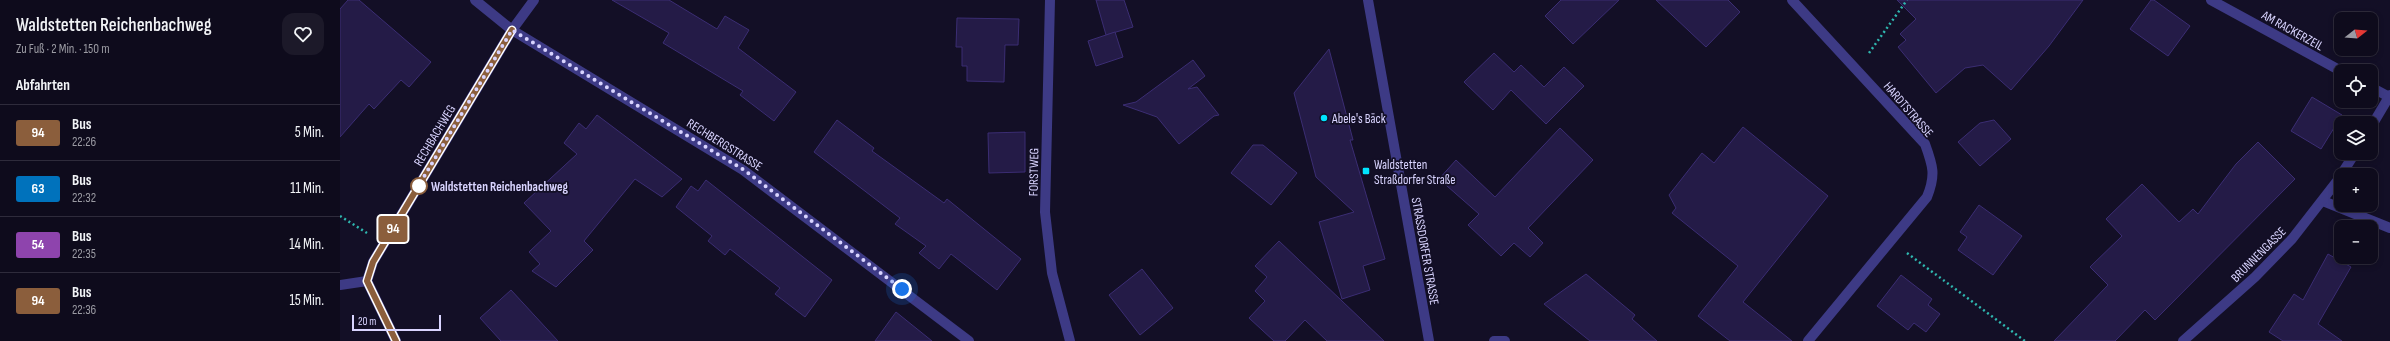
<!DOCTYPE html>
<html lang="de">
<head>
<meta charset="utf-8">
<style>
	:root { --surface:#0e0b1c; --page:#1c1929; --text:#f1f3f6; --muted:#9b9ba3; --line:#2e2b3b }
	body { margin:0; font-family:"Sofia Sans Condensed",sans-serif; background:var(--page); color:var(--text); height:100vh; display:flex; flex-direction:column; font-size:15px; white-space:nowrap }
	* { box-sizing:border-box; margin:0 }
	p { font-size:13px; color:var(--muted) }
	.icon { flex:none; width:22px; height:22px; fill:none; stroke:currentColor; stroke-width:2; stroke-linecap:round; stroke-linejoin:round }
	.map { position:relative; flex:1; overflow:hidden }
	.sheet { display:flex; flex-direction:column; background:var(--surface); width:340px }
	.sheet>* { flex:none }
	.badge { padding:0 8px; border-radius:3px; font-size:14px; line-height:26px }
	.needle { width:26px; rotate:73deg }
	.controls { position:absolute; left:1994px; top:12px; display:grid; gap:8px }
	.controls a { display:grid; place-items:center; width:44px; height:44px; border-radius:8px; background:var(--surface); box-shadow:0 2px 6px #0003,0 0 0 1px var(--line); font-size:20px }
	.scale { position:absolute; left:12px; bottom:10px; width:89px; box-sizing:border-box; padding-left:4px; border:2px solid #d9d4ff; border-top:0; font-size:11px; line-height:14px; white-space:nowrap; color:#d9d4ff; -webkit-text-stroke:3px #130f26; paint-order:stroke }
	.you { position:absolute; width:20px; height:20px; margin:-10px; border:3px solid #fff; border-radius:50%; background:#1a73e8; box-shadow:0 0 0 6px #1a73e833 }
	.map>.badge { position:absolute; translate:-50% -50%; box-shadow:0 0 0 2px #fff }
	h2 { padding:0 16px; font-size:15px; line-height:36px }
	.round { display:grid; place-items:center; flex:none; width:42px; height:42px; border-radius:12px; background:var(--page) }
	.summary { display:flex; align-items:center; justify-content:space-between; height:68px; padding:0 16px }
	h1 { font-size:19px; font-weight:600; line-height:30px }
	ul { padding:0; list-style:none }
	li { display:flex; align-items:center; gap:12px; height:56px; padding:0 16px; border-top:1px solid var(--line) }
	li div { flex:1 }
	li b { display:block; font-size:15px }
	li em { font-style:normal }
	li .badge { min-width:44px; font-weight:700; text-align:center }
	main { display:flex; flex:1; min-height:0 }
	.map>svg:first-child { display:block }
	.building { fill:#241b47; stroke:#3b2d73 }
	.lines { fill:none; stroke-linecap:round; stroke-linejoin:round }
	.path { stroke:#2fb8b0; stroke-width:2.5; stroke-dasharray:2 3; stroke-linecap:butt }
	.minor { stroke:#3d3a85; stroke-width:10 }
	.line-casing { stroke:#fff; stroke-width:9 }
	.line { stroke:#8b5e3c; stroke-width:6 }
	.walk { stroke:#d9d4ff; stroke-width:4; stroke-dasharray:0 7.2 }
	.poi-dot { fill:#00e5ff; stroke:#130f26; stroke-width:1.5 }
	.stop-dot { fill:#fff; stroke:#8b5e3c; stroke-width:2 }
	.labels { text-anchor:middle; stroke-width:3.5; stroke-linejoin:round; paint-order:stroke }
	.street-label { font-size:13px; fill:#d9d4ff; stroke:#130f26 }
	.poi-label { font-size:13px; fill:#d9d4ff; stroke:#130f26; text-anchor:start }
	.stop-label { font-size:13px; font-weight:bold; fill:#d9d4ff; stroke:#130f26; text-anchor:start }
</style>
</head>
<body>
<main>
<section class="sheet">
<div class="summary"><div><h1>Waldstetten Reichenbachweg</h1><p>Zu Fuß · 2 Min. · 150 m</p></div><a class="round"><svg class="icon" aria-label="heart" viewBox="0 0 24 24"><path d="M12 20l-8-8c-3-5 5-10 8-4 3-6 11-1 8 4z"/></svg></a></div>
<h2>Abfahrten</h2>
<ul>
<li><span class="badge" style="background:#8b5e3c;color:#fff">94</span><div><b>Bus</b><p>22:26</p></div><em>5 Min.</em></li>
<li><span class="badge" style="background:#0072bc;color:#fff">63</span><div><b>Bus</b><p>22:32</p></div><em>11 Min.</em></li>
<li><span class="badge" style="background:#8e44ad;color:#fff">54</span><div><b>Bus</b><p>22:35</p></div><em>14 Min.</em></li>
<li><span class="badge" style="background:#8b5e3c;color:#fff">94</span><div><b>Bus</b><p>22:36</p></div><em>15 Min.</em></li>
</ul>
</section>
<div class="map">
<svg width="2050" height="341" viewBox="0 0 2050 341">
	<rect width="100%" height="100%" fill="#130f26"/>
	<!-- building -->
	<g class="building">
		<polygon points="8,0 19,0 91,62 69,87 61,80 34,109 29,104 0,137 0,9"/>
		<polygon points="272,0 329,0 377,29 385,16 409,30 398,48 456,92 434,121 400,95 403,91 323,43 329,33"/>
		<polygon points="756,0 784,0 793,27 766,35"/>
		<polygon points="1221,0 1279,0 1233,44 1205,16"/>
		<polygon points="1316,0 1388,0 1400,12 1366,47"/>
		<polygon points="1557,0 1743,0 1709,46 1671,90 1643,65 1625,68 1596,93 1558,47 1566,40 1560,34 1576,19"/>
		<polygon points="1811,0 1814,0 1850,26 1828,56 1790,29"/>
		<polygon points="617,18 679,19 678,45 665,45 664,82 627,81 627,66 622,66 622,47 616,47"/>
		<polygon points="775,32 783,57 756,66 748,41"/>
		<polygon points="989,49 1013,140 1010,140 1045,259 1023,266 1030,290 1002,299 979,222 1014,212 976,177 954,93"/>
		<polygon points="1154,53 1174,72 1181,65 1204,87 1224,67 1244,86 1206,124 1171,90 1153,110 1124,82"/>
		<polygon points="853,60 865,76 848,89 857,87 879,115 874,116 839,144 817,117 783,105 796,102"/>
		<polygon points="1972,97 2002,115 1981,149 1951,131"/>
		<polygon points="257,115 342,179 322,197 295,179 244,241 253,250 216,287 192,271 200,264 189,252 211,231 184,203 237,154 224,143 239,123 246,129"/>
		<polygon points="497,120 534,148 532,151 604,203 607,199 681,259 657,290 611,254 599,269 579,253 586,246 555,224 560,218 474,152"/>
		<polygon points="1654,120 1671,139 1640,166 1618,142 1640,123"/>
		<polygon points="1403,127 1488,196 1403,302 1452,341 1390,341 1358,316 1398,266 1332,213 1336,208 1329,195 1362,153 1374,163"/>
		<polygon points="1220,128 1253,160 1188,228 1203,243 1190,257 1174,243 1161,256 1128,225 1139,214 1099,179 1116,160 1155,197"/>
		<polygon points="685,132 685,172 649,173 648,133"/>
		<polygon points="1918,142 1955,179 1815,320 1805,310 1775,341 1714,341 1768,285 1750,267 1782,236 1766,219 1802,184 1839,222 1853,209 1858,214 1896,164"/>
		<polygon points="913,145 923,145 957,173 931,205 891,173"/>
		<polygon points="366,180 492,280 465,317 435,294 440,288 390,249 385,255 368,241 372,236 336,207 351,186 358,191"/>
		<polygon points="1639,205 1682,236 1653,275 1618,250 1627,237 1620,232"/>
		<polygon points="939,241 1044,341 987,341 965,320 945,341 934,341 909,318 925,301 915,291 927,277 915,266"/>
		<polygon points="1988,254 2011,267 1978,324 2002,341 1943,341 1929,332 1954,294 1963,300"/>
		<polygon points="802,269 833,308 800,335 769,295"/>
		<polygon points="1246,274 1295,315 1292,319 1317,341 1250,341 1204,304"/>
		<polygon points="1561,275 1592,299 1588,305 1600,314 1586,332 1574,323 1568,330 1537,306"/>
		<polygon points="171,290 183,303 218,341 161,341 140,318"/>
		<polygon points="556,312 592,341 535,341"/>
	</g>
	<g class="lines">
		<!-- path -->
		<g class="path">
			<polyline points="1529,53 1567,0"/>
			<polyline points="0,216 27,233"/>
			<polyline points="1567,253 1685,341"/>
		</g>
		<!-- minor -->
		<g class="minor">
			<polyline points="135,0 172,30 403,170 629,341"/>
			<polyline points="710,0 705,212 712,273 730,341"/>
			<polyline points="1028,0 1089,341"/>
			<path d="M1452,0L1585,144C1593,166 1596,175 1587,197L1468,341"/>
			<polyline points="1871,0 2001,71"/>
			<polyline points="2031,87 2049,97"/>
			<polyline points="2031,127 2050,95"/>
			<polyline points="2001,175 2015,153"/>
			<polyline points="1983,201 2050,228"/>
			<polyline points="0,285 27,281"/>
			<polyline points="56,341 27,281 33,262 172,30 194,0"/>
			<polyline points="1154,341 1165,341"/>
			<polyline points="1843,341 1915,277 1952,239 2001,176"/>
		</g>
	</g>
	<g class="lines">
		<defs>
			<polyline id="line" points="56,341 27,281 33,262 172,30"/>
		</defs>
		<!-- line casing -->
		<use href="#line" class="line-casing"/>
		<!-- line -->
		<use href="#line" class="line"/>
		<!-- walk -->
		<polyline class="walk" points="79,186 76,190 172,30 404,170 562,289"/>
	</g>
	<!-- markers -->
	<g class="poi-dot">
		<circle cx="984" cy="118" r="4"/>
		<rect x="1022" y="167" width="8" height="8" rx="2"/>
	</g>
	<circle class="stop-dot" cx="79" cy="186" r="8"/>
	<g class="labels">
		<!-- street labels -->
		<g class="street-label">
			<text transform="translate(1953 30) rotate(29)" y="5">AM RACKERZEIL</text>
			<text transform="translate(1569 109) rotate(49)" y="5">HARDTSTRASSE</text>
			<text transform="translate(94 135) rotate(-59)" y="5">RECHBACHWEG</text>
			<text transform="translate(385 144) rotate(32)" y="5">RECHBERGSTRASSE</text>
			<text transform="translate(693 172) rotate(-89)" y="5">FORSTWEG</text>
			<text transform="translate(1086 251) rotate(80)" y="5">STRASSDORFER STRASSE</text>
			<text transform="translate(1918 254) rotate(-45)" y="5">BRUNNENGASSE</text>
		</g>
		<!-- poi labels -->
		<g class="poi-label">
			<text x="992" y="123">Abele's Bäck</text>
			<text x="1034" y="169">Waldstetten<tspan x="1034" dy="15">Straßdorfer Straße</tspan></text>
		</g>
		<!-- stop labels -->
		<g class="stop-label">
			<text x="91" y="191">Waldstetten Reichenbachweg</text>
		</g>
	</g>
</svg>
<div class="controls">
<a><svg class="needle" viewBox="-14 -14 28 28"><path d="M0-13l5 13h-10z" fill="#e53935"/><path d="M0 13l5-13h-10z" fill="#9b9ba3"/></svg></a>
<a><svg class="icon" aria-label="locate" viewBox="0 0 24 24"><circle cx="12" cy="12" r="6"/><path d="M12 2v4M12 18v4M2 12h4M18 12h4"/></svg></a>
<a><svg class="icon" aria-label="layers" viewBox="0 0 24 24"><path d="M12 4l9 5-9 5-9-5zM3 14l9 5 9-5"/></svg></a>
<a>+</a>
<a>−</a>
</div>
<div class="scale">20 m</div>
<div class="you" style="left:562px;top:289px"></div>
<b class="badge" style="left:53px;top:229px;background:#8b5e3c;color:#fff">94</b>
</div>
</main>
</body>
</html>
